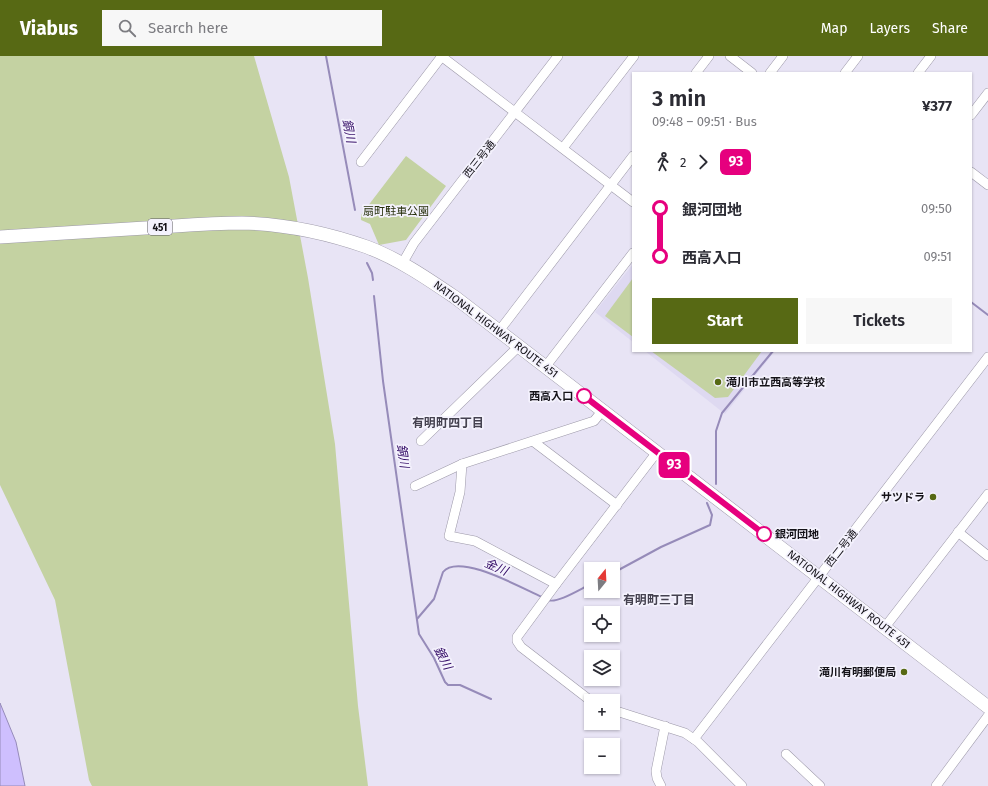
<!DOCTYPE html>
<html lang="en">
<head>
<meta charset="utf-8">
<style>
	:root { --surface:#fff; --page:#f7f7f7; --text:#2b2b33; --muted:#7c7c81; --accent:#576914 }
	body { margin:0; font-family:"Fira Sans","Noto Sans JP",sans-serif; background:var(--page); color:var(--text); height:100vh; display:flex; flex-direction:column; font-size:15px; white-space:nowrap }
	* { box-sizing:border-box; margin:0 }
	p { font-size:13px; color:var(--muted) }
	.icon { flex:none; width:22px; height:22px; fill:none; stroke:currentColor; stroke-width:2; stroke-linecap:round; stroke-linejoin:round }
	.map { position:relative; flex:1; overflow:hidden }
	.drawer { position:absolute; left:632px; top:16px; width:340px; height:280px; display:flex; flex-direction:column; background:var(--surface); border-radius:0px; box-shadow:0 1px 3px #0004 }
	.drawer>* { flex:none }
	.badge { padding:0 8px; border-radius:6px; font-size:14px; line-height:26px }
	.needle { width:26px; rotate:18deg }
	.fabs { position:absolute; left:584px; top:506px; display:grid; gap:8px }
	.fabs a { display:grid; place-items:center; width:36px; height:36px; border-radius:0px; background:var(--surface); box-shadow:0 1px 3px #0004; font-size:20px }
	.map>.badge { position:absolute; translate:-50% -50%; box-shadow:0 0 0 2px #fff }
	.legs { display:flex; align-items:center; gap:6px; height:44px; padding:0 20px; font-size:13px }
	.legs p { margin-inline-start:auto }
	.summary { display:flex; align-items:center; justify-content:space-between; height:68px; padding:0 20px }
	h1 { font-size:22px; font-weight:600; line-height:30px }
	.action { display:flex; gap:8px; margin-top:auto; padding:8px 20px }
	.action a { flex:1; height:46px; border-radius:0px; background:var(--accent); color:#fff; font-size:16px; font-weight:600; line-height:46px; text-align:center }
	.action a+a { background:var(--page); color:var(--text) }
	ul { padding:0 20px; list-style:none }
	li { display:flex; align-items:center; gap:14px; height:48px; font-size:15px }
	li i { display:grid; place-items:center; width:6px; height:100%; margin:0 5px; background:currentColor }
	li i::after { content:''; width:10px; height:10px; margin:-5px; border:3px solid; border-radius:50%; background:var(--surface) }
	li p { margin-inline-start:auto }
	li:first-child i { background:linear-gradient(#0000 50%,currentColor 0) }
	li:last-child i { background:linear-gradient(currentColor 50%,#0000 0) }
	header { display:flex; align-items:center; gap:24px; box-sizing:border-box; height:56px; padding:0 20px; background:var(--accent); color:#fff }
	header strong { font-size:19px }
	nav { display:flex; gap:22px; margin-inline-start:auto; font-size:14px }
	.search { width:280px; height:36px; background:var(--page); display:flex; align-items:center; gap:10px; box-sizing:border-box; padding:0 14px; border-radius:0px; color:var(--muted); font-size:15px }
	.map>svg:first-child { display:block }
	.built { fill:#ded9f1 }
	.green { fill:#c4d2a2 }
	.water { fill:#cebffe; stroke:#968bb9 }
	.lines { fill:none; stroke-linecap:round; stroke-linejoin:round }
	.stream { stroke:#968bb9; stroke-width:2 }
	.minor-casing { stroke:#9c98a8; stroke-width:10 }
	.highway-casing { stroke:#9c98a8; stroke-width:14 }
	.minor { stroke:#fff; stroke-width:9 }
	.highway { stroke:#fff; stroke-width:13 }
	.line-1-casing { stroke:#fff; stroke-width:9 }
	.line-1 { stroke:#e6007e; stroke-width:6 }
	.poi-dot { fill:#576914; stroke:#f4f2fd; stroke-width:1.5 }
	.stop-1-dot { fill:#fff; stroke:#e6007e; stroke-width:2 }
	.labels { text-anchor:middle; stroke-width:3.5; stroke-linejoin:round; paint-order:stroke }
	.shield { fill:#f4f2fd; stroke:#57555d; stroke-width:1 }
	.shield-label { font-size:10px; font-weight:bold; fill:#141218 }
	.street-label { font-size:11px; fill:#141218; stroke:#f4f2fd }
	.park-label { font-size:11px; fill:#27300c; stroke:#f4f2fd }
	.poi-label { font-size:11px; font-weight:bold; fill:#141218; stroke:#f4f2fd; text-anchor:end }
	.stop-label { font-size:11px; font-weight:bold; fill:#141218; stroke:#f4f2fd; text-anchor:end }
	.water-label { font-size:12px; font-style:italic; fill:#320a65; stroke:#f4f2fd }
	.neighbourhood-label { font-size:12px; font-weight:bold; fill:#454250; stroke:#f4f2fd }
</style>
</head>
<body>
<header>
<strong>Viabus</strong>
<div class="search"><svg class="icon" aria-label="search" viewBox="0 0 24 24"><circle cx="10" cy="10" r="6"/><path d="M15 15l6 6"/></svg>Search here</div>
<nav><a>Map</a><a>Layers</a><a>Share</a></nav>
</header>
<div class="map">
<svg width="988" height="730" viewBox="0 0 988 730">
	<rect width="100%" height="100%" fill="#e8e4f5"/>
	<!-- built -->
	<g class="built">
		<polygon points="633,208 633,286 595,256"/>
		<polygon points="645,295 775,295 725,358"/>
	</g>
	<!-- green -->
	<g class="green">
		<polygon points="0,0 254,0 289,121 308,222 335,388 358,650 368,730 92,730 89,724 55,544 0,429"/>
		<polygon points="406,100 446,130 406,184 379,189 370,168 361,164 361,159"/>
		<polygon points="633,222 633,281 605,260"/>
		<polygon points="651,295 762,295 728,341 715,342"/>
	</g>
	<!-- water -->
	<polygon class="water" points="0,647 16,686 25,730 0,730"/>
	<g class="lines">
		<!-- stream -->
		<g class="stream">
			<polyline points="326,0 355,154"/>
			<polyline points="367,207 372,217 373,224"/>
			<polyline points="374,240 383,325 419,578 434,602 445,626 448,629 460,629 491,643"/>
			<polyline points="971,246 988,259"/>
			<polyline points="716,428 716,375 722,357 773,295"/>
			<polyline points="613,517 661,491 710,469 712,459 707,447"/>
			<path d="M548,544C557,548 582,532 591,528"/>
			<path d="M417,563L434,543L443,516C459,496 523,533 542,541"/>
		</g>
		<defs>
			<g id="minor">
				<polyline points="441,0 633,146"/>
				<polyline points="730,0 752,17"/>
				<polyline points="696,17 709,0"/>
				<polyline points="770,17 783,0"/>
				<polyline points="845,17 858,0"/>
				<polyline points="918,17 931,0"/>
				<polyline points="971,59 988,37"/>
				<polyline points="563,92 634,0"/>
				<polyline points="361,106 442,0"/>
				<polyline points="971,116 988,129"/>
				<polyline points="402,208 414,187 558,0"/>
				<polyline points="499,275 633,100"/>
				<polyline points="546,310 633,197"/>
				<polyline points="421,385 519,290"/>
				<polyline points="534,386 617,449"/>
				<polyline points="462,408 460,436 449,480 475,485 556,528"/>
				<polyline points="415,430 462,408 594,365 603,354"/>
				<polyline points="958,476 988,500"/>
				<polyline points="885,571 988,438"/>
				<polyline points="591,645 521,591 517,585 517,581 556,528 657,396"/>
				<polyline points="613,654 685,677 698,686 742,730"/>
				<polyline points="694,683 988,301"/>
				<polyline points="786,698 820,730"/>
				<polyline points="661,730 657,722 656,715 665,670"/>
				<polyline points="936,730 988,660"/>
			</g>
			<path id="highway" d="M0,181C48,178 97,175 145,172C178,170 210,167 242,167C285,168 327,177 367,191C399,203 428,223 456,242L988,651"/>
		</defs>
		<!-- minor casing -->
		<use href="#minor" class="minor-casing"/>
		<!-- highway casing -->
		<use href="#highway" class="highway-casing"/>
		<!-- minor -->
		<use href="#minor" class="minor"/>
		<!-- highway -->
		<use href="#highway" class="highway"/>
	</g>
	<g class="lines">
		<defs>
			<polyline id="line-1" points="584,340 764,478"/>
		</defs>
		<!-- line-1 casing -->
		<use href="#line-1" class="line-1-casing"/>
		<!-- line-1 -->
		<use href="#line-1" class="line-1"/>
	</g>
	<!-- markers -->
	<g class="poi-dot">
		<circle cx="718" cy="326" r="4"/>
		<circle cx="933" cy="441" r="4"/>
		<circle cx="904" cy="616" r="4"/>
	</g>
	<g class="stop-1-dot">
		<circle cx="584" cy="340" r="7"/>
		<circle cx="764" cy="478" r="7"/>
	</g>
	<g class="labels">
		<!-- shield labels -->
		<rect class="shield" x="148" y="163" width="24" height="16" rx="3"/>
		<g class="shield-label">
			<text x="160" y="175">451</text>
		</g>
		<!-- street labels -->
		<g class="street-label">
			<text transform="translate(479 103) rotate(-52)" y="4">西三号通</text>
			<text transform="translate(496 273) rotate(37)" y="4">NATIONAL HIGHWAY ROUTE 451</text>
			<text transform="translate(841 492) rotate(-52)" y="4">西二号通</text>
			<text transform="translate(849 543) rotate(38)" y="4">NATIONAL HIGHWAY ROUTE 451</text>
		</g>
		<!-- park labels -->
		<g class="park-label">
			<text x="396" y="159">扇町駐車公園</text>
		</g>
		<!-- poi labels -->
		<g class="poi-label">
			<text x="726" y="330" text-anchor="start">滝川市立西高等学校</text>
			<text x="925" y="445">サツドラ</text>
			<text x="896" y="620">滝川有明郵便局</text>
		</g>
		<!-- stop labels -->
		<g class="stop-label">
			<text x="573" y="344">西高入口</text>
			<text x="775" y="482" text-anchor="start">銀河団地</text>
		</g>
		<!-- water labels -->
		<g class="water-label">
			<text transform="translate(349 75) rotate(79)" y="4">銅川</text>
			<text transform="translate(403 400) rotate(82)" y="4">銅川</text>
			<text transform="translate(496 511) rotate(23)" y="4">金川</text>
			<text transform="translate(443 602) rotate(62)" y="4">銀川</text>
		</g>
		<!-- neighbourhood labels -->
		<g class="neighbourhood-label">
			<text x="448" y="371">有明町四丁目</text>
			<text x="659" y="548">有明町三丁目</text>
		</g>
	</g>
</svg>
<div class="fabs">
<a><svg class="needle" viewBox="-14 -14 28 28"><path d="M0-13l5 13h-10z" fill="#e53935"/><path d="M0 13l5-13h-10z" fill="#7c7c81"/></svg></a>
<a><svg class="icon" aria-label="locate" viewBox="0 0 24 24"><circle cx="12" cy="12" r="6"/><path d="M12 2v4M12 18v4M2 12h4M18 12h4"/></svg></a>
<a><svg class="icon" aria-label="layers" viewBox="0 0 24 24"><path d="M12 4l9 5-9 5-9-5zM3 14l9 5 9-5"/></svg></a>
<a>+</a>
<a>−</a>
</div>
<b class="badge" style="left:674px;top:409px;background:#e6007e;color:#fff">93</b>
<section class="drawer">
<div class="summary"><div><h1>3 min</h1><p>09:48 – 09:51 · Bus</p></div><b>¥377</b></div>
<div class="legs"><svg class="icon" aria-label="walk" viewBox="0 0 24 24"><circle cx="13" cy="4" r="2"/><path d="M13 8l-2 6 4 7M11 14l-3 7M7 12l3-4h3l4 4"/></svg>2<svg class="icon" aria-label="forward" viewBox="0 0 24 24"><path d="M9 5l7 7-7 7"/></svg><b class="badge" style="background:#e6007e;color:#fff">93</b></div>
<ul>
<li><i style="color:#e6007e"></i><b>銀河団地</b><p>09:50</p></li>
<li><i style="color:#e6007e"></i><b>西高入口</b><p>09:51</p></li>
</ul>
<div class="action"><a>Start</a><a>Tickets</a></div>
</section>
</div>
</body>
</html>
